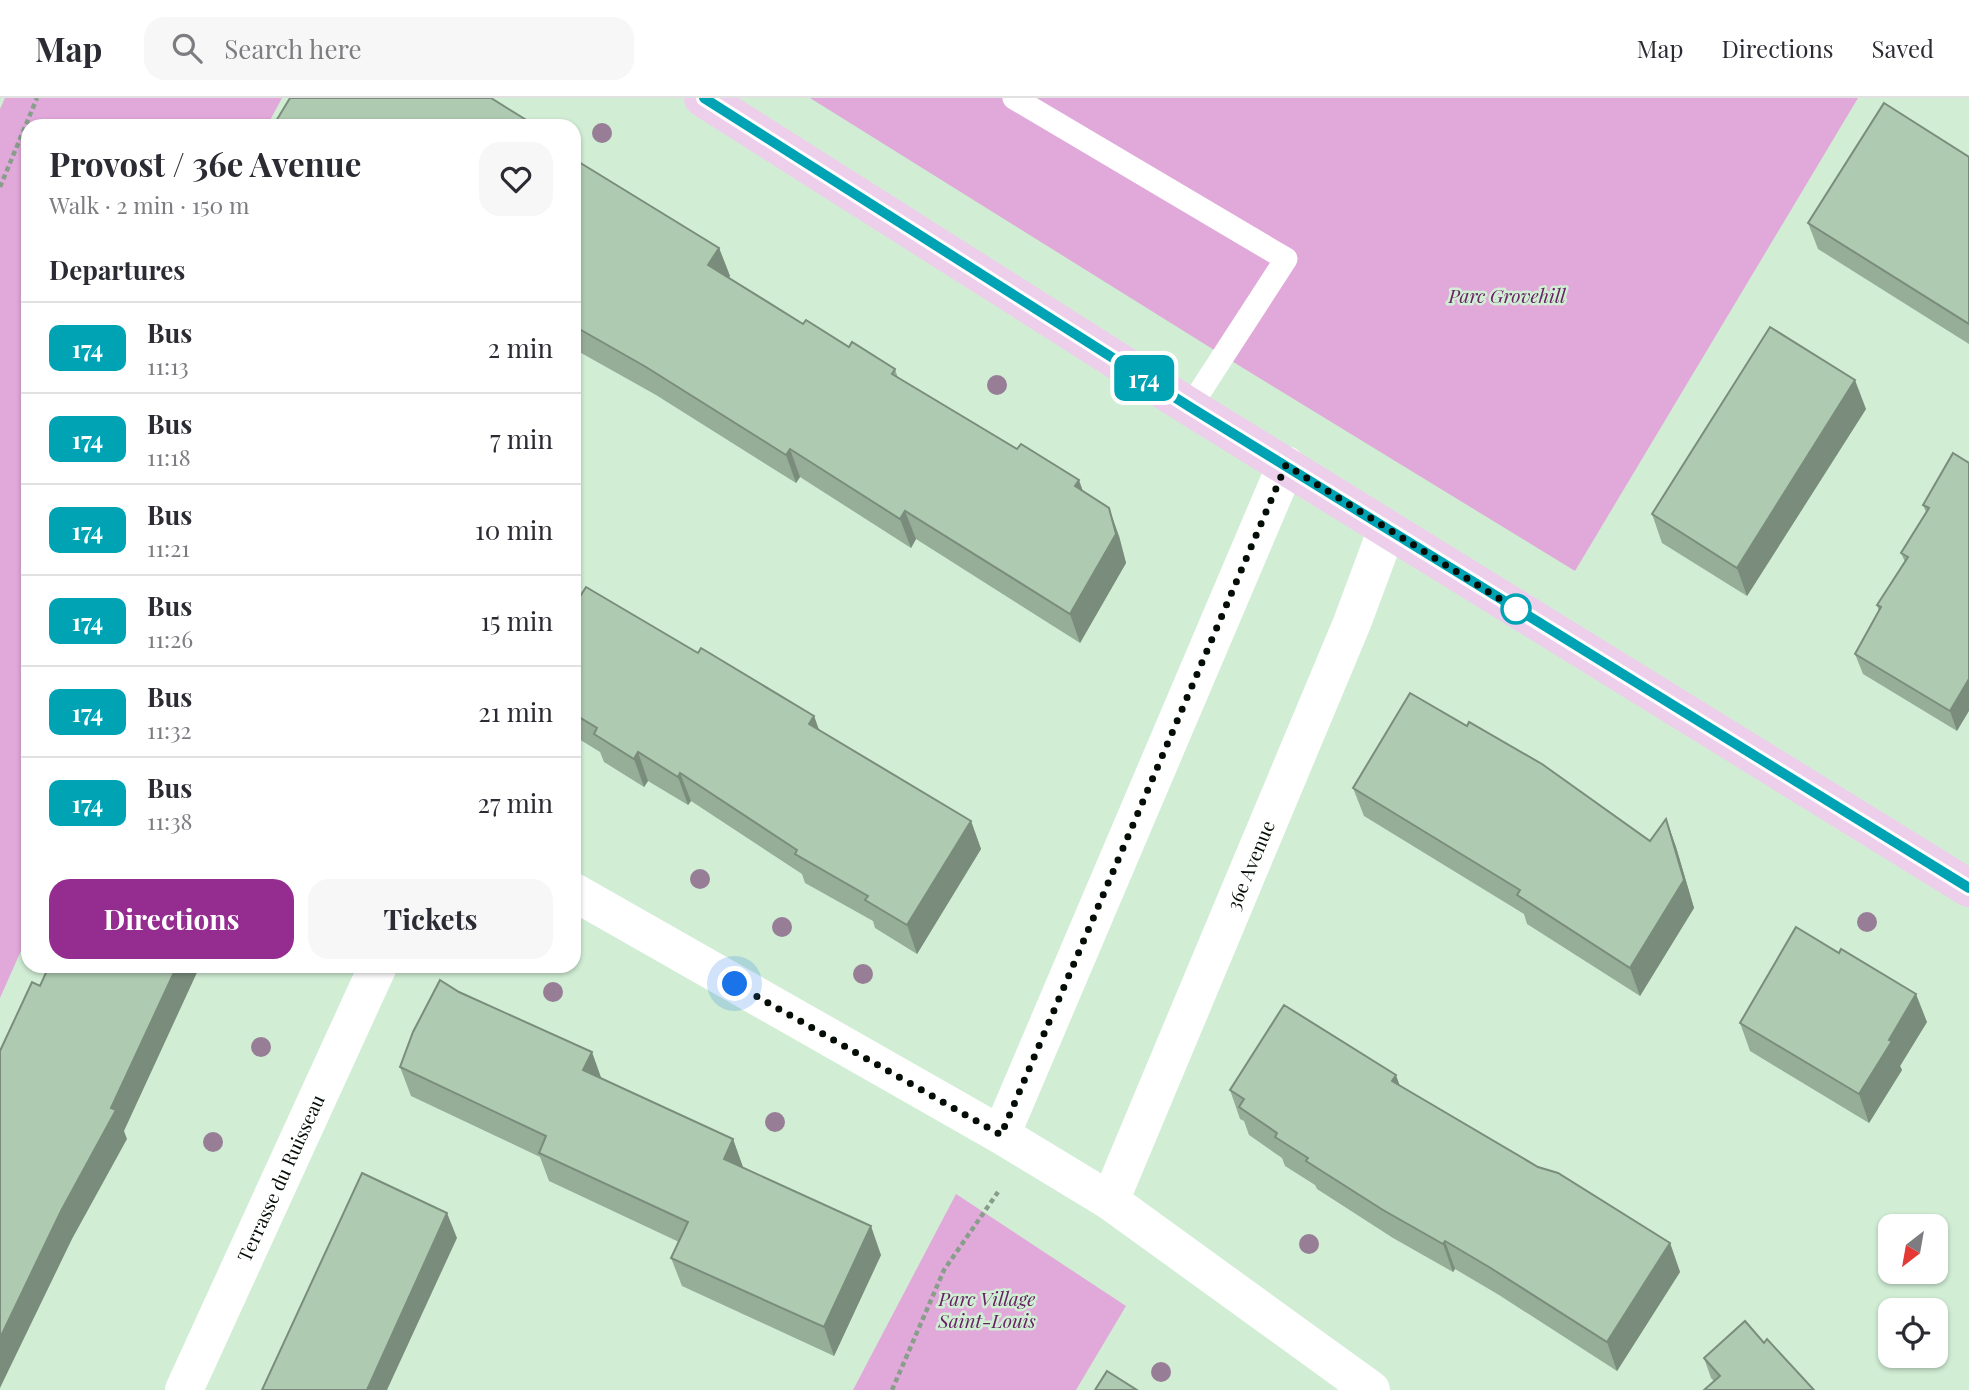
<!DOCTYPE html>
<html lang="en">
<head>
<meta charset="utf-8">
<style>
	:root { --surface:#fff; --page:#f7f7f7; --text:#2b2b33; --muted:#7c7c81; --line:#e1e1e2; --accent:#952c8f }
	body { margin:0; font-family:"Playfair Display",serif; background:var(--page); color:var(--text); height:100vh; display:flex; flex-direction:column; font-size:26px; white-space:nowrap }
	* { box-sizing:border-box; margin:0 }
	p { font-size:23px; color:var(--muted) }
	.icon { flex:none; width:38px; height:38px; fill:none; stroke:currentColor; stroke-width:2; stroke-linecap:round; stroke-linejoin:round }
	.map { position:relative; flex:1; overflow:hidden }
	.sheet { position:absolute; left:21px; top:21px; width:560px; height:854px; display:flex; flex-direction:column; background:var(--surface); border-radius:21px; box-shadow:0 2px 5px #0004 }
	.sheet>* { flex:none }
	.badge { padding:0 14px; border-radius:10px; font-size:24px; line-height:46px }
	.needle { width:46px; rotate:211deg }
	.fabs { position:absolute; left:1878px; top:1116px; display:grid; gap:14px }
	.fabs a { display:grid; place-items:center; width:70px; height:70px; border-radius:14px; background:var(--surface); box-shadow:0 2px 5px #0004; font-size:35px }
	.you { position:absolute; width:35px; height:35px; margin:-18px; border:5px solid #fff; border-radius:50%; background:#1a73e8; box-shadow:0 0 0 10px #1a73e833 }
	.map>.badge { position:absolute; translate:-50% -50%; box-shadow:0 0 0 4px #fff }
	h2 { padding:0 28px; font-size:26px; line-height:63px }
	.round { display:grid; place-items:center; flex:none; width:74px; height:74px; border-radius:21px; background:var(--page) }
	.head { display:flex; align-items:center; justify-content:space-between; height:119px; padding:0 28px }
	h1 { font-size:33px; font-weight:700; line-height:52px }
	.action { display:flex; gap:14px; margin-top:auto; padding:14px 28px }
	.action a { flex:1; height:80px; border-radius:21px; background:var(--accent); color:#fff; font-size:28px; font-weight:700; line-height:80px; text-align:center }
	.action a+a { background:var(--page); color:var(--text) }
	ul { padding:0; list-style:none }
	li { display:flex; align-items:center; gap:21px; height:91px; padding:0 28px; border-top:2px solid var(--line) }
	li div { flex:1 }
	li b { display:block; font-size:26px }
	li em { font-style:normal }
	li .badge { min-width:77px; font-weight:700; text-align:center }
	header { display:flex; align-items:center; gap:42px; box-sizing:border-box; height:98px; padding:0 35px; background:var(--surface); border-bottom:2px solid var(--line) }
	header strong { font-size:33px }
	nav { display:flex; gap:38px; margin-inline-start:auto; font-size:24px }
	.search { width:490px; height:63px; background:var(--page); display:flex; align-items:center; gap:18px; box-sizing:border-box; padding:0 24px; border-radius:21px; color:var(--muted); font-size:26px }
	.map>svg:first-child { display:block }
	.green { fill:#e0a9da }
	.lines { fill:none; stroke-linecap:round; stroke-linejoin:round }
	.path { stroke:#889e8b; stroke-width:4.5; stroke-dasharray:5 3.5; stroke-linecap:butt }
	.lane { stroke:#fff; stroke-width:23 }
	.street { stroke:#fff; stroke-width:38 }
	.secondary { stroke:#edceeb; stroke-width:38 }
	.tree { fill:#977e96 }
	.wall { fill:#96ae98 }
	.shaded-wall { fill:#7a8d7c }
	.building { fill:#aecab1; stroke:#7a8d7c; stroke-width:2 }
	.line-casing { stroke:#fff; stroke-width:16 }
	.line { stroke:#00a3b4; stroke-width:10 }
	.walk { stroke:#050e06; stroke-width:7; stroke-dasharray:0 12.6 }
	.stop-dot { fill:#fff; stroke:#00a3b4; stroke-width:3.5 }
	.labels { text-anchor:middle; stroke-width:5; stroke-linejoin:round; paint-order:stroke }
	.park-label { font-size:19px; font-style:italic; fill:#672263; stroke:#d1eed5 }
	.street-label { font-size:19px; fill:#050e06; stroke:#d1eed5 }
</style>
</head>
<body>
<header>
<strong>Map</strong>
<div class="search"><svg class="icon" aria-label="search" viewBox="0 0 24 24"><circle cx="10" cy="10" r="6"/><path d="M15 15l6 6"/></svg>Search here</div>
<nav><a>Map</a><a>Directions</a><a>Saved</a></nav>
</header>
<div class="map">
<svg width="1969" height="1292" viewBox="0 0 1969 1292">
	<rect width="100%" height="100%" fill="#d1eed5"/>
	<!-- green -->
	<g class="green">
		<polygon points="5,0 282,0 267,28 28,28 28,837 0,900 0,11"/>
		<polygon points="810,0 1858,0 1575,473 1243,270"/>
		<polygon points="956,1096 1126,1208 1076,1292 853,1292"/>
	</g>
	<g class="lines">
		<!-- path -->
		<g class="path">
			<polyline points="0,89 37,0"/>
			<polyline points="892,1292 944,1172 998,1094"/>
		</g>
		<!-- lane -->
		<polyline class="lane" points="1014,0 1286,161 1190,309"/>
		<!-- street -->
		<g class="street">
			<polyline points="574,794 1001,1037 1110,1103 1371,1292"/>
			<polyline points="1001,1037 1286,367"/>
			<path id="s1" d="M1110,1103L1352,525L1387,431"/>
			<path id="s2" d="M184,1292L378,868"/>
		</g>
		<!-- secondary -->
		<polyline class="secondary" points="703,0 1190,309 1969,790"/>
	</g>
	<!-- trees -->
	<g class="tree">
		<circle cx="602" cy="35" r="10"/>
		<circle cx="997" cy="287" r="10"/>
		<circle cx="700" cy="781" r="10"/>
		<circle cx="1867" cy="824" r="10"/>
		<circle cx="782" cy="829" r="10"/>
		<circle cx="863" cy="876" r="10"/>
		<circle cx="553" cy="894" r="10"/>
		<circle cx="261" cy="949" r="10"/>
		<circle cx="775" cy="1024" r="10"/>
		<circle cx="213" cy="1044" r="10"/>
		<circle cx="1309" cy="1146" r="10"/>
		<circle cx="1161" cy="1274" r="10"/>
	</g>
	<!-- wall -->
	<g class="wall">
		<polygon points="1969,59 1969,246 1818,151 1808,125"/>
		<polygon points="574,61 719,150 730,178 729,180 803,226 895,271 898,280 1083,393 1119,438 1126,465 1080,545 916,441 911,450 800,379 796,385 656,297 574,251"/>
		<polygon points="1866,311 1747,498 1662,445 1652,416"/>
		<polygon points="1953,355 1957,633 1863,576 1855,556 1879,513 1877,507 1905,464 1901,455 1926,414 1923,407"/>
		<polygon points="574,508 698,555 814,618 819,632 971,723 981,751 917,856 875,830 873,823 805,785 802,776 691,703 688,707 648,683 644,689 604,664 600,654 574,638"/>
		<polygon points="1353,690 1650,743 1666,721 1676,749 1694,810 1640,898 1527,826 1524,816 1364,718"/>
		<polygon points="459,894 601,981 733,1041 743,1070 881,1157 834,1258 682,1188 671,1160 679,1144 549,1083 540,1059 411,998 400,969"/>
		<polygon points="1927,924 1900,968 1902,972 1869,1025 1750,953 1740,925"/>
		<polygon points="1399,988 1538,1069 1670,1145 1680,1174 1617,1273 1499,1197 1455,1171 1453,1174 1393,1140 1317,1091 1315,1087 1285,1068 1282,1060 1249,1037 1244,1023 1240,1021 1230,992"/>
		<polygon points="1764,1245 1714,1283 1711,1280 1704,1260"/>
	</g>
	<!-- shaded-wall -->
	<g class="shaded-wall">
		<polygon points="719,150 730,178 719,196 708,167"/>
		<polygon points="1855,282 1866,311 1747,498 1737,470"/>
		<polygon points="790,351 800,379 796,385 786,357"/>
		<polygon points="1079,382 1089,410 1075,388"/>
		<polygon points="1109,410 1119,438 1126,465 1080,545 1070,516"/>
		<polygon points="905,413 916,441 911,450 900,421"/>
		<polygon points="1969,581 1969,613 1957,633 1950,613"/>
		<polygon points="814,618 824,646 809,626"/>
		<polygon points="638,654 648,683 644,689 634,661"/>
		<polygon points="680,675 691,703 688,707 678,679"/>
		<polygon points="1666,721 1676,749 1694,810 1640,898 1630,870"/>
		<polygon points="971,723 981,751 917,856 907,827"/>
		<polygon points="177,868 200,868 124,1033 127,1041 72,1141 0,1290 0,1240 111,1010"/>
		<polygon points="1916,896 1927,924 1900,968 1902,972 1869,1025 1859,996 1889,942"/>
		<polygon points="592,954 602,982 583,972"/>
		<polygon points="1396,977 1406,1005 1392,983"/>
		<polygon points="733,1041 743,1069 734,1089 724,1061"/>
		<polygon points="447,1115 457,1140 387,1292 367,1292"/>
		<polygon points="871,1128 881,1157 834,1258 824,1229"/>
		<polygon points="1445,1143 1455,1171 1453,1174 1443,1146"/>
		<polygon points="1670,1145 1680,1174 1617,1273 1607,1244"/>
	</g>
	<!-- building -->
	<g class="building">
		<polygon points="290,0 491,0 536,28 273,28"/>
		<polygon points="1884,5 1969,59 1969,226 1808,125"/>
		<polygon points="574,61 719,150 708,167 803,226 806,222 849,249 852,244 895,271 892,276 1017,351 1021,346 1079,382 1075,388 1109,410 1116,436 1070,516 905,413 900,421 790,351 786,357 646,269 574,228"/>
		<polygon points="1770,229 1855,282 1737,470 1652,416"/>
		<polygon points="1953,355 1969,365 1969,581 1950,613 1855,556 1881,509 1877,507 1908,459 1901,455 1929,410 1923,407"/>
		<polygon points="586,489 698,555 701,550 814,618 809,626 971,723 907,827 865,802 868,798 795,756 797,752 680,675 678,679 638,654 634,661 594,636 597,630 574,616 574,508"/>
		<polygon points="1410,595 1467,628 1469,624 1542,666 1650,743 1666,721 1684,782 1630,870 1517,797 1520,792 1353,690"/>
		<polygon points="1796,829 1839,855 1841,851 1916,896 1889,942 1892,943 1859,996 1740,925"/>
		<polygon points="49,868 177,868 111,1010 116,1012 61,1113 0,1240 0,953 32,884 40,888"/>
		<polygon points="440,882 459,894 592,954 583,972 733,1041 724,1061 871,1128 824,1229 671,1160 688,1124 539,1055 546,1038 400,969 413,934"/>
		<polygon points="1284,907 1396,977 1392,983 1538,1069 1558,1075 1670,1145 1607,1244 1489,1169 1445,1143 1443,1146 1383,1112 1306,1063 1308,1060 1275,1039 1277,1035 1239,1009 1244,1001 1230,992"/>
		<polygon points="362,1075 447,1115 367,1292 262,1292"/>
		<polygon points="1745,1223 1764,1245 1767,1241 1814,1292 1704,1292 1720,1278 1704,1260"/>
		<polygon points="1107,1273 1137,1292 1095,1292"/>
	</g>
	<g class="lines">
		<defs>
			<polyline id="line" points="704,0 1190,309 1969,790"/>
		</defs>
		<!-- line casing -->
		<use href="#line" class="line-casing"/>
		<!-- line -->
		<use href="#line" class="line"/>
		<!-- walk -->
		<polyline class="walk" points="735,886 1001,1037 1286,367 1516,511"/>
	</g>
	<!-- markers -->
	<circle class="stop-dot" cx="1516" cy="511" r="14"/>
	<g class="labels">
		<!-- park labels -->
		<g class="park-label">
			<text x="1507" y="205">Parc Grovehill</text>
			<text x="987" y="1208">Parc Village<tspan x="987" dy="22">Saint-Louis</tspan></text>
		</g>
		<!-- street labels -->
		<g class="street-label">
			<text dy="7" stroke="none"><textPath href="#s1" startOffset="364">36e Avenue</textPath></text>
			<text dy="7" stroke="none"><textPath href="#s2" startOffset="233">Terrasse du Ruisseau</textPath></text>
		</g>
	</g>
</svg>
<div class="fabs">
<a><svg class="needle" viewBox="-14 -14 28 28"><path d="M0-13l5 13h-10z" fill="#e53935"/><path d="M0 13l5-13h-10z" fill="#7c7c81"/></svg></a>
<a><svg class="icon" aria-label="locate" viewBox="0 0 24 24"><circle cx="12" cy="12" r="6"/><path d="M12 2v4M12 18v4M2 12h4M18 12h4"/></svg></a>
</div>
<div class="you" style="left:735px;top:886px"></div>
<b class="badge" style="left:1144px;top:280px;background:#00a3b4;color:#fff">174</b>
<section class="sheet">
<div class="head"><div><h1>Provost / 36e Avenue</h1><p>Walk · 2 min · 150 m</p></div><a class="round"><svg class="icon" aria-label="heart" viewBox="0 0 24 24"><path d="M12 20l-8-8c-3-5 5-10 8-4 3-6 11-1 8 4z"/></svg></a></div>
<h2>Departures</h2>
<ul>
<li><span class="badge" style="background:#00a3b4;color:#fff">174</span><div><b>Bus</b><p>11:13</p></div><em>2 min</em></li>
<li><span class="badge" style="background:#00a3b4;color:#fff">174</span><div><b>Bus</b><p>11:18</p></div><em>7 min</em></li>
<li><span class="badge" style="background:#00a3b4;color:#fff">174</span><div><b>Bus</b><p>11:21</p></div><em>10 min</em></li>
<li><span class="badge" style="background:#00a3b4;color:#fff">174</span><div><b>Bus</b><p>11:26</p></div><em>15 min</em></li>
<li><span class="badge" style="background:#00a3b4;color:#fff">174</span><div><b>Bus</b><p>11:32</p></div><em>21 min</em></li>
<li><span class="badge" style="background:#00a3b4;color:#fff">174</span><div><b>Bus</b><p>11:38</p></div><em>27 min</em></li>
</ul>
<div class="action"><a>Directions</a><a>Tickets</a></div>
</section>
</div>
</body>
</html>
